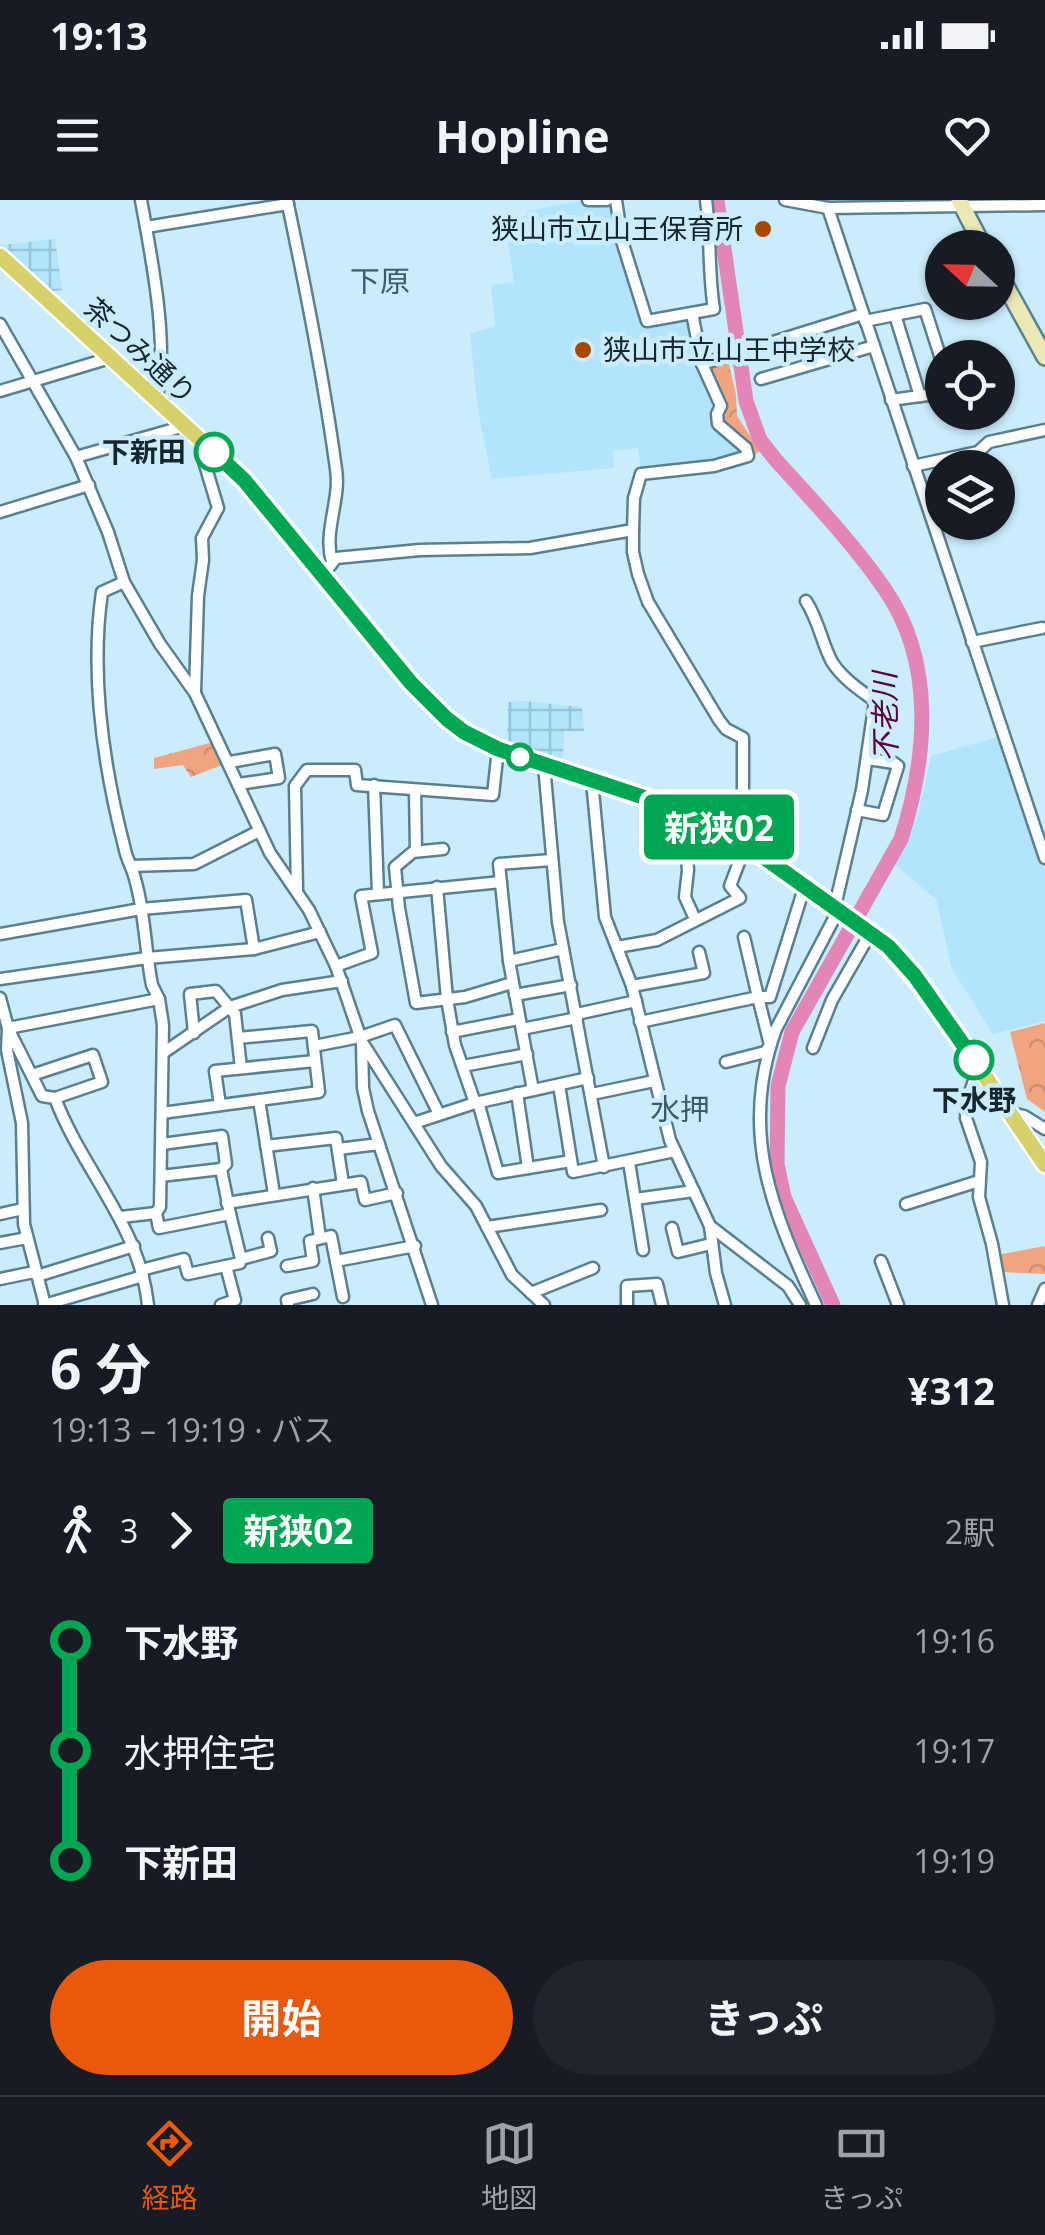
<!DOCTYPE html>
<html lang="ja">
<head>
<meta charset="utf-8">
<style>
	:root { --surface:#171b24; --page:#20242c; --text:#f1f3f6; --muted:#9ea1a6; --line:#363941; --accent:#ea580c }
	body { margin:0; font-family:"Open Sans","Noto Sans JP",sans-serif; background:var(--page); color:var(--text); height:100vh; display:flex; flex-direction:column; font-size:38px; white-space:nowrap }
	* { box-sizing:border-box; margin:0 }
	p { font-size:32px; color:var(--muted) }
	.icon { flex:none; width:55px; height:55px; fill:none; stroke:currentColor; stroke-width:2; stroke-linecap:round; stroke-linejoin:round }
	.map { position:relative; height:1105px; overflow:hidden }
	.side { display:flex; flex-direction:column; background:var(--surface); flex:1 }
	.side>* { flex:none }
	.badge { padding:0 20px; border-radius:8px; font-size:35px; line-height:65px }
	.needle { width:65px; rotate:292deg }
	.controls { position:absolute; left:925px; top:30px; display:grid; gap:20px }
	.controls a { display:grid; place-items:center; width:90px; height:90px; border-radius:50%; background:var(--surface); box-shadow:0 2px 8px #0004; font-size:50px }
	.map>.badge { position:absolute; translate:-50% -50%; box-shadow:0 0 0 5px #fff }
	.legs { display:flex; align-items:center; gap:15px; height:110px; padding:0 50px; font-size:32px }
	.legs p { margin-inline-start:auto }
	.headline { display:flex; align-items:center; justify-content:space-between; height:170px; padding:0 50px }
	h1 { font-size:55px; font-weight:700; line-height:75px }
	.button { display:flex; gap:20px; margin-top:auto; padding:20px 50px }
	.button a { flex:1; height:115px; border-radius:60px; background:var(--accent); color:#fff; font-size:40px; font-weight:700; line-height:115px; text-align:center }
	.button a+a { background:var(--page); color:var(--text) }
	ul { padding:0 50px; list-style:none }
	li { display:flex; align-items:center; gap:35px; height:110px; font-size:38px }
	li i { display:grid; place-items:center; width:15px; height:100%; margin:0 12px; background:currentColor }
	li i::after { content:''; width:25px; height:25px; margin:-12px; border:8px solid; border-radius:50%; background:var(--surface) }
	li p { margin-inline-start:auto }
	li:first-child i { background:linear-gradient(#0000 50%,currentColor 0) }
	li:last-child i { background:linear-gradient(currentColor 50%,#0000 0) }
	.status { display:flex; justify-content:space-between; align-items:center; height:70px; padding:0 50px; background:var(--surface); direction:ltr }
	.status svg { height:28px; fill:currentColor }
	header { display:flex; justify-content:space-between; align-items:center; height:130px; padding:0 50px; background:var(--surface); font-size:45px; font-weight:700 }
	.tabs { display:flex; justify-content:space-around; align-items:center; height:140px; border-top:2px solid var(--line); background:var(--surface); font-size:28px; color:var(--muted) }
	.tabs a { display:grid; justify-items:center; gap:5px }
	.tabs .selected { color:var(--accent) }
	.map>svg:first-child { display:block }
	.built { fill:#b2e5fb }
	.industrial { fill:url(#industrial-grid) }
	.forest { fill:url(#forest-crowns) }
	.lines { fill:none; stroke-linecap:round; stroke-linejoin:round }
	.river { stroke:#e286b8; stroke-width:15 }
	.street-casing { stroke:#598091; stroke-width:15 }
	.secondary-casing { stroke:#598091; stroke-width:20 }
	.primary-casing { stroke:#fff; stroke-width:20 }
	.street { stroke:#fff; stroke-width:10 }
	.secondary { stroke:#eae8b5; stroke-width:15 }
	.primary { stroke:#d6d16b; stroke-width:15 }
	.line-1-casing { stroke:#fff; stroke-width:22 }
	.line-1 { stroke:#00a651; stroke-width:15 }
	.poi-dot { fill:#a84800; stroke:#cbecfb; stroke-width:4 }
	.stop-1-dot { fill:#fff; stroke:#00a651; stroke-width:5 }
	.labels { text-anchor:middle; stroke-width:9; stroke-linejoin:round; paint-order:stroke }
	.poi-label { font-size:28px; fill:#15262d; stroke:#cbecfb; text-anchor:end }
	.street-label { font-size:28px; fill:#15262d; stroke:#cbecfb }
	.stop-label { font-size:28px; font-weight:bold; fill:#15262d; stroke:#cbecfb; text-anchor:end }
	.neighbourhood-label { font-size:30px; fill:#385e6e; stroke:#cbecfb }
	.water-label { font-size:30px; font-style:italic; fill:#57023b; stroke:#cbecfb }
</style>
</head>
<body>
<div class="status"><b>19:13</b><svg viewBox="0 0 49 12"><path d="M0 12V9h3v3zM5 12V6h3v6zM10 12V3h3v9zM15 12V0h3v12zM26 1h20v11H26zM47 4h2v5h-2z"/></svg></div>
<header><svg class="icon" aria-label="menu" viewBox="0 0 24 24"><path d="M4 6h16M4 12h16M4 18h16"/></svg>Hopline<svg class="icon" aria-label="heart" viewBox="0 0 24 24"><path d="M12 20l-8-8c-3-5 5-10 8-4 3-6 11-1 8 4z"/></svg></header>
<div class="map">
<svg width="1045" height="1105" viewBox="0 0 1045 1105">
	<defs>
		<pattern id="industrial-grid" width="8" height="8" patternUnits="userSpaceOnUse" patternTransform="scale(2.5)"><rect width="8" height="8" fill="#b2e5fb"/><path d="M0 4h8M4 0v8" fill="none" stroke="#98c4d7"/></pattern>
		<pattern id="forest-crowns" width="20" height="18" patternUnits="userSpaceOnUse" patternTransform="scale(2.5)"><rect width="20" height="18" fill="#f0a580"/><path d="M2 6a3 3 0 1 1 6 0M12 15a3 3 0 1 1 6 0" fill="none" stroke="#cd8e6f"/></pattern>
	</defs>
	<rect width="100%" height="100%" fill="#cbecfb"/>
	<!-- built -->
	<g class="built">
		<polygon points="586,0 587,5 613,5 644,124 690,120 697,167 716,204 713,219 745,252 733,260 641,270 638,248 613,251 614,268 492,279 478,211 470,134 495,126 491,85 514,82 505,24 527,15 527,11"/>
		<polygon points="1001,536 1045,673 1045,821 993,834 952,769 936,699 893,663 917,618 931,556"/>
	</g>
	<!-- industrial -->
	<g class="industrial">
		<polygon points="55,39 62,90 47,92 0,48 0,45"/>
		<polygon points="523,501 582,507 584,531 564,531 563,563 507,545 508,502"/>
	</g>
	<!-- forest -->
	<g class="forest">
		<polygon points="728,160 736,195 737,216 760,251 754,255 746,244 722,226 708,166"/>
		<polygon points="217,541 227,563 191,577 183,565 154,569 154,558"/>
		<polygon points="1045,823 1045,912 1027,899 1010,832"/>
		<polygon points="1045,1046 1045,1074 1001,1072 998,1055"/>
	</g>
	<g class="lines">
		<!-- river -->
		<path class="river" d="M717,0L746,201L760,240L775,259C811,299 854,344 884,388C936,462 927,558 901,639L792,832L778,886L777,964L784,997L833,1105"/>
		<defs>
			<g id="street">
				<path d="M141,0C151,56 170,146 156,201"/>
				<path d="M287,0C306,90 324,179 336,269C341,300 323,331 332,362"/>
				<polyline points="588,0 607,0"/>
				<path d="M616,0L622,41L647,121L714,109C708,73 711,37 706,0"/>
				<polyline points="785,0 828,8 1045,5"/>
				<polyline points="828,8 1045,658"/>
				<polyline points="146,27 288,4"/>
				<polyline points="692,113 702,164 721,206 717,214 718,224 746,248 748,256 714,266 641,274 634,298 633,330 633,352 638,374 648,402 719,520 726,529 743,538 743,592 734,636"/>
				<polyline points="895,115 920,196"/>
				<polyline points="865,121 925,109 942,162"/>
				<polyline points="0,124 76,257 108,332 124,382 160,444 195,493 270,653 309,710 336,766 362,842 441,966 476,1006 512,1075 544,1105"/>
				<polyline points="702,164 863,114"/>
				<polyline points="761,179 874,146"/>
				<polyline points="0,191 110,158"/>
				<polyline points="891,200 942,193"/>
				<polyline points="76,257 185,226"/>
				<polyline points="913,266 978,252 989,242 1045,230"/>
				<polyline points="0,312 89,285"/>
				<polyline points="330,366 336,358 420,350 530,348 633,330"/>
				<path d="M124,382L102,392C90,475 104,569 125,650C127,660 133,669 135,679C145,712 145,750 152,785L159,799L163,825L160,1007L156,1013L159,1028L230,1014L221,969L161,976"/>
				<path d="M806,401C819,421 822,444 832,462C843,479 860,490 875,501L862,590L835,706"/>
				<polyline points="972,442 1042,428"/>
				<polyline points="195,492 198,396 203,360 202,338 218,308 203,258 204,243"/>
				<polyline points="230,562 275,554 279,578 239,584"/>
				<polyline points="544,565 558,722 604,967"/>
				<polyline points="592,581 605,717 632,786 670,940 710,1026 716,1073 725,1105"/>
				<polyline points="374,585 378,693"/>
				<polyline points="415,591 416,651"/>
				<polyline points="682,610 688,670 685,697 695,719"/>
				<polyline points="857,610 883,615 898,566 894,563 868,559"/>
				<polyline points="443,649 413,652 395,667 399,708 416,803 465,797 512,783"/>
				<polyline points="131,666 194,664 259,631"/>
				<polyline points="437,687 447,799 455,845 475,903"/>
				<polyline points="297,690 295,586 307,570 355,570 357,585 493,595 498,549"/>
				<polyline points="0,734 141,709 246,700 254,749"/>
				<polyline points="617,747 657,740 740,698 730,686 746,644"/>
				<polyline points="509,761 563,749"/>
				<polyline points="336,766 372,753 361,696 501,682"/>
				<polyline points="0,779 147,758 254,749 320,732"/>
				<polyline points="632,786 704,773 699,752"/>
				<polyline points="515,795 571,785"/>
				<path d="M0,798L8,828L42,896L55,898C82,970 140,1026 148,1105"/>
				<polyline points="577,814 636,801"/>
				<polyline points="640,822 758,797 744,737"/>
				<polyline points="8,828 7,850 22,923 24,1024 45,1105"/>
				<polyline points="8,828 159,799"/>
				<polyline points="522,829 577,818"/>
				<polyline points="452,832 519,819"/>
				<polyline points="194,833 190,794 216,791 235,814 241,868"/>
				<polyline points="362,843 363,888 368,911 432,1105"/>
				<polyline points="770,845 758,797 770,797 805,685"/>
				<polyline points="314,846 360,837 395,825 439,914"/>
				<polyline points="813,848 832,800 871,732"/>
				<polyline points="163,853 230,807 282,790 342,781"/>
				<polyline points="726,862 765,852 770,846"/>
				<polyline points="463,866 527,854"/>
				<polyline points="979,866 967,901 966,918 981,962 979,997 992,1044 1003,1105"/>
				<polyline points="32,875 93,855 102,882 55,898"/>
				<polyline points="559,885 573,972 675,951"/>
				<polyline points="533,890 509,761 499,664 552,660"/>
				<polyline points="517,893 528,968"/>
				<polyline points="592,894 654,881"/>
				<polyline points="259,900 274,994"/>
				<polyline points="478,902 498,973 571,961"/>
				<polyline points="220,905 215,871 315,861"/>
				<polyline points="162,913 319,892 312,831 238,838"/>
				<polyline points="1010,913 1024,916 1045,929"/>
				<polyline points="414,923 475,903 588,878"/>
				<polyline points="162,944 222,936 226,964 221,969"/>
				<polyline points="266,946 336,938 343,984"/>
				<polyline points="338,949 379,944"/>
				<polyline points="629,962 643,1050"/>
				<polyline points="313,988 320,1038"/>
				<polyline points="635,999 694,991"/>
				<polyline points="227,1003 361,982 365,1000 397,993"/>
				<polyline points="906,1004 979,981"/>
				<polyline points="0,1014 23,1009"/>
				<polyline points="230,1014 241,1059"/>
				<polyline points="121,1017 156,1013"/>
				<polyline points="710,1026 788,1086 800,1105"/>
				<polyline points="487,1027 601,1010"/>
				<polyline points="672,1028 678,1052 711,1044"/>
				<polyline points="0,1043 27,1038"/>
				<polyline points="336,1061 415,1046"/>
				<polyline points="881,1061 898,1105"/>
				<polyline points="287,1066 313,1061 310,1041 331,1036 343,1097"/>
				<polyline points="141,1070 184,1059 188,1074 240,1063 241,1059 271,1051 268,1038"/>
				<polyline points="37,1076 134,1046"/>
				<polyline points="0,1079 34,1072"/>
				<polyline points="531,1093 593,1068"/>
				<polyline points="44,1105 143,1076"/>
				<polyline points="221,1105 235,1100 226,1066"/>
				<polyline points="288,1105 287,1100 313,1094"/>
				<polyline points="627,1105 627,1086 657,1084 662,1105"/>
				<path d="M816,1105C773,1012 738,933 776,829L839,709"/>
				<polyline points="1038,1105 1045,1089"/>
			</g>
			<g id="secondary">
				<polyline points="959,0 984,48"/>
				<polyline points="998,72 1045,157"/>
			</g>
			<polyline id="primary" points="0,56 244,280 411,483 447,519 464,532 498,549 702,618 805,685 888,746 943,814 1045,965"/>
		</defs>
		<!-- street casing -->
		<use href="#street" class="street-casing"/>
		<!-- secondary casing -->
		<use href="#secondary" class="secondary-casing"/>
		<!-- primary casing -->
		<use href="#primary" class="primary-casing"/>
		<!-- street -->
		<use href="#street" class="street"/>
		<!-- secondary -->
		<use href="#secondary" class="secondary"/>
		<!-- primary -->
		<use href="#primary" class="primary"/>
	</g>
	<g class="lines">
		<defs>
			<polyline id="line-1" points="214,252 244,280 411,483 447,519 464,532 498,549 682,610 734,636 888,746 915,776 974,860"/>
		</defs>
		<!-- line-1 casing -->
		<use href="#line-1" class="line-1-casing"/>
		<!-- line-1 -->
		<use href="#line-1" class="line-1"/>
	</g>
	<!-- markers -->
	<g class="poi-dot">
		<circle cx="763" cy="29" r="10"/>
		<circle cx="583" cy="150" r="10"/>
	</g>
	<g class="stop-1-dot">
		<circle cx="214" cy="252" r="18"/>
		<circle cx="520" cy="557" r="12"/>
		<circle cx="974" cy="860" r="18"/>
	</g>
	<g class="labels">
		<!-- poi labels -->
		<g class="poi-label">
			<text x="743" y="39">狭山市立山王保育所</text>
			<text x="603" y="160" text-anchor="start">狭山市立山王中学校</text>
		</g>
		<!-- street labels -->
		<g class="street-label">
			<text transform="translate(140 151) rotate(43)" y="10">茶つみ通り</text>
		</g>
		<!-- stop labels -->
		<g class="stop-label">
			<text x="186" y="262">下新田</text>
			<text x="974" y="910" text-anchor="middle">下水野</text>
		</g>
		<!-- neighbourhood labels -->
		<g class="neighbourhood-label">
			<text x="380" y="92">下原</text>
			<text x="680" y="920">水押</text>
		</g>
		<!-- water labels -->
		<g class="water-label">
			<text transform="translate(886 517) rotate(-91)" y="10">不老川</text>
		</g>
	</g>
</svg>
<div class="controls">
<a><svg class="needle" viewBox="-14 -14 28 28"><path d="M0-13l5 13h-10z" fill="#e53935"/><path d="M0 13l5-13h-10z" fill="#9ea1a6"/></svg></a>
<a><svg class="icon" aria-label="locate" viewBox="0 0 24 24"><circle cx="12" cy="12" r="6"/><path d="M12 2v4M12 18v4M2 12h4M18 12h4"/></svg></a>
<a><svg class="icon" aria-label="layers" viewBox="0 0 24 24"><path d="M12 4l9 5-9 5-9-5zM3 14l9 5 9-5"/></svg></a>
</div>
<b class="badge" style="left:719px;top:627px;background:#00a651;color:#fff">新狭02</b>
</div>
<section class="side">
<div class="headline"><div><h1>6 分</h1><p>19:13 – 19:19 · バス</p></div><b>¥312</b></div>
<div class="legs"><svg class="icon" aria-label="walk" viewBox="0 0 24 24"><circle cx="13" cy="4" r="2"/><path d="M13 8l-2 6 4 7M11 14l-3 7M7 12l3-4h3l4 4"/></svg>3<svg class="icon" aria-label="forward" viewBox="0 0 24 24"><path d="M9 5l7 7-7 7"/></svg><b class="badge" style="background:#00a651;color:#fff">新狭02</b><p>2駅</p></div>
<ul>
<li><i style="color:#00a651"></i><b>下水野</b><p>19:16</p></li>
<li><i style="color:#00a651"></i><span>水押住宅</span><p>19:17</p></li>
<li><i style="color:#00a651"></i><b>下新田</b><p>19:19</p></li>
</ul>
<div class="button"><a>開始</a><a>きっぷ</a></div>
</section>
<nav class="tabs">
<a class="selected"><svg class="icon" aria-label="directions" viewBox="0 0 24 24"><path d="M12 3l9 9-9 9-9-9zM9 14v-3h6M13 9l2 2-2 2"/></svg>経路</a>
<a><svg class="icon" aria-label="map" viewBox="0 0 24 24"><path d="M3 6l6-2 6 2 6-2v14l-6 2-6-2-6 2zM9 4v14M15 6v14"/></svg>地図</a>
<a><svg class="icon" aria-label="tickets" viewBox="0 0 24 24"><path d="M3 7h18v10H3zM15 7v10"/></svg>きっぷ</a>
</nav>
</body>
</html>
